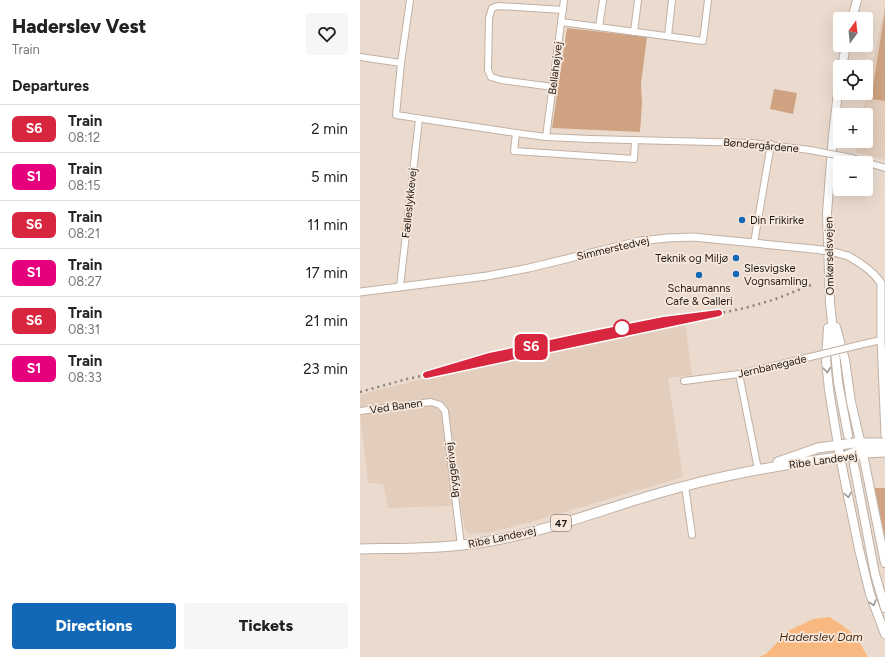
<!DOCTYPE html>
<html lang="en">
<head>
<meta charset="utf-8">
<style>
	:root { --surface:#fff; --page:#f6f6f6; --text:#222; --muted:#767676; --line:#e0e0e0; --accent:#1268b6 }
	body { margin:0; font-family:Figtree,sans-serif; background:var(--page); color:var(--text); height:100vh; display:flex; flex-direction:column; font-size:15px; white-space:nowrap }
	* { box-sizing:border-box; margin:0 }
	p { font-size:13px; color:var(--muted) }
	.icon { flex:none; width:22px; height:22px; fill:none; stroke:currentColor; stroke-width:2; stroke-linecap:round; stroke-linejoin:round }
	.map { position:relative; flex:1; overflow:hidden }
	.drawer { display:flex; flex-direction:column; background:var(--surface); width:360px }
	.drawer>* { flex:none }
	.badge { padding:0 8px; border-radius:6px; font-size:14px; line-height:26px }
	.needle { width:26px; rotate:15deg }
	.buttons { position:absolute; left:473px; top:12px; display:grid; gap:8px }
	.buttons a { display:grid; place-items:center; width:40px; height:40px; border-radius:4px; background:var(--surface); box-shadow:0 4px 16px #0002; font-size:20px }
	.map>.badge { position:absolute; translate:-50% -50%; box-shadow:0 0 0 2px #fff }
	h2 { padding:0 12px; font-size:15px; line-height:36px }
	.round { display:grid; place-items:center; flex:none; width:42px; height:42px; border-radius:4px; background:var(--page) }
	.head { display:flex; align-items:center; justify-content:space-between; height:68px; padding:0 12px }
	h1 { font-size:19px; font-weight:800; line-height:30px }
	.primary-button { display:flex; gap:8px; margin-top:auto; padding:8px 12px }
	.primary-button a { flex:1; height:46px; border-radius:4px; background:var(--accent); color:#fff; font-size:16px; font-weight:800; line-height:46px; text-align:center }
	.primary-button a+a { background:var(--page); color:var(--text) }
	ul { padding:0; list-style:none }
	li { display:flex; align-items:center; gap:12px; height:48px; padding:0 12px; border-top:1px solid var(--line) }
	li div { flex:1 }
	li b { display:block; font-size:15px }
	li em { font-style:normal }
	li .badge { min-width:44px; font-weight:700; text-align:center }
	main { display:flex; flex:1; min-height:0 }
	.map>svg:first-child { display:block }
	.built { fill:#e3cebd }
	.green { fill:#cfa381 }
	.water { fill:#fab881 }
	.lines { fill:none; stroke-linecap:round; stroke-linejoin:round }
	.secondary-tunnel { stroke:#c2b4aa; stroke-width:8; stroke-dasharray:8 4; stroke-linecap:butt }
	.minor-casing { stroke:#c0b1a5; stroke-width:8 }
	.tertiary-casing { stroke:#c0b1a5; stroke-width:9 }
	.secondary-casing { stroke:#c0b1a5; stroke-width:10 }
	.primary-casing { stroke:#c0b1a5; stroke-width:11 }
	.minor { stroke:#fff; stroke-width:6 }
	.tertiary { stroke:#fff; stroke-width:7 }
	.secondary { stroke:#fff; stroke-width:8 }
	.primary { stroke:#fff; stroke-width:9 }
	.rail { stroke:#8e837a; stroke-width:2.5; stroke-dasharray:2 4; stroke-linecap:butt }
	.minor-bridge-casing { stroke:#c0b1a5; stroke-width:8; stroke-linecap:butt }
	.tertiary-bridge-casing { stroke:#c0b1a5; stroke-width:9; stroke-linecap:butt }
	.minor-bridge { stroke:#fff; stroke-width:6 }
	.tertiary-bridge { stroke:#fff; stroke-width:7 }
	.oneway { stroke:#9a9795 }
	.line-casing { stroke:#fff; stroke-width:9 }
	.line { stroke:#d7263d; stroke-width:6 }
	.poi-dot { fill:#1268b6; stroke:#f8e8dc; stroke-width:1.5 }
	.stop-dot { fill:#fff; stroke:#d7263d; stroke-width:2 }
	.labels { text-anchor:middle; stroke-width:3.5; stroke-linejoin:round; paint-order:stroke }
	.shield { fill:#f8e8dc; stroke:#5f5650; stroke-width:1 }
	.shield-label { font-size:10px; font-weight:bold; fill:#1e1814 }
	.street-label { font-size:11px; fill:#1e1814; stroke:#f8e8dc }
	.poi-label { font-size:11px; fill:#1e1814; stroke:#f8e8dc; text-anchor:start }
	.water-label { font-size:12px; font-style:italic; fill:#472c14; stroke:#f8e8dc }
</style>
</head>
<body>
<main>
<section class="drawer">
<div class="head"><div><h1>Haderslev Vest</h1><p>Train</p></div><a class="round"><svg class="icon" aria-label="heart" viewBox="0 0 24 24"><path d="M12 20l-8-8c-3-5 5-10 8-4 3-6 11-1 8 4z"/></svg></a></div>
<h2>Departures</h2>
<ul>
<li><span class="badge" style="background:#d7263d;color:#fff">S6</span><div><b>Train</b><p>08:12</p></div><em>2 min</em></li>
<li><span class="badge" style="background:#e6007e;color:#fff">S1</span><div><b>Train</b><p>08:15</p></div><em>5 min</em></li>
<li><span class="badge" style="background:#d7263d;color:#fff">S6</span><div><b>Train</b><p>08:21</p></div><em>11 min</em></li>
<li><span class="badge" style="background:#e6007e;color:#fff">S1</span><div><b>Train</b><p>08:27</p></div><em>17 min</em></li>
<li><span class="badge" style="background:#d7263d;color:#fff">S6</span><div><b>Train</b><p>08:31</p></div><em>21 min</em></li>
<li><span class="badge" style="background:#e6007e;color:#fff">S1</span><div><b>Train</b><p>08:33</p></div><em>23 min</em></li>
</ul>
<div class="primary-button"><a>Directions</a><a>Tickets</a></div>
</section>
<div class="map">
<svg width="525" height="657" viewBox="0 0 525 657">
	<rect width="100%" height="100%" fill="#ebdbcf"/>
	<!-- built -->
	<g class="built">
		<polygon points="525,3 525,160 495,152 497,141 506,141 506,115 502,115"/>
		<polygon points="325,322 332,375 308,378 323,477 168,523 131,532 109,534 105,529 100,503 88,506 28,508 23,484 8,483 0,415 42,408 41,402 0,408 0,395 30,387 88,373 145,362"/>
	</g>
	<!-- green -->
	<g class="green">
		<polygon points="525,11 525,101 511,99"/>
		<polygon points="207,28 287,37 281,84 282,104 280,132 192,128"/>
		<polygon points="414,89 437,93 433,114 410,109"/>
		<polygon points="514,488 525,488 525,538"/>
	</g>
	<!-- water -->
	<path class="water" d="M469,617C490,629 496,635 508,657H399L406,654L428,631L453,619Z"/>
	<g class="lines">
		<!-- secondary-tunnel -->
		<polyline class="secondary-tunnel" points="488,435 494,465"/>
		<defs>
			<g id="minor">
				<polyline points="50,0 41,63 36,115 156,133 186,137 230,139 392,143 450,150"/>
				<polyline points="201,22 343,41 348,0"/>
				<polyline points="239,27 243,0"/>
				<polyline points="274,32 278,0"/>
				<polyline points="308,36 312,0"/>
				<polyline points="0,57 41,63"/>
				<polyline points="193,87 141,80 131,77 128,70 129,18 132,8 138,6 203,10"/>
				<polyline points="156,133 154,151 274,159 275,140"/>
				<polyline points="186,137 204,0"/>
				<polyline points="492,158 525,168"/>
				<polyline points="394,243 411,144"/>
				<polyline points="40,287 59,119"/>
				<polyline points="499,345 521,340"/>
				<polyline points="379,374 398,469"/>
				<polyline points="324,381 379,374 446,358"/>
				<polyline points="0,411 71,402 80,405 85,411 101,546"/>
				<polyline points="325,486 332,535"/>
			</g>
			<g id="tertiary">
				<path d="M488,256C501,263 513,271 521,283V340L525,435"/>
				<polyline points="0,292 127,276 169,268 280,241 307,238 333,237 453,249"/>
				<polyline points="501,442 525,442"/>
				<polyline points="488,454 502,448 525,448"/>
				<polyline points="503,454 525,453"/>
			</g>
			<g id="secondary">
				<polyline points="492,19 497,0"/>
				<polyline points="482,67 486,45"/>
				<polyline points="480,76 473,135 467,213 470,303 478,382 488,435"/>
				<polyline points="476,327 485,360 491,402 503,454 525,563"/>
				<polyline points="468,328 466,360 469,390 480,457 499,549 510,594 525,634"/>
				<polyline points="494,465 515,574 525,608"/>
			</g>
			<g id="primary">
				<polyline points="418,462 458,448 501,442"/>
				<path d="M0,549C45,548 91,549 136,540C200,528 261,502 325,486C383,471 443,461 503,454"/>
			</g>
		</defs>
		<!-- minor casing -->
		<use href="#minor" class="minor-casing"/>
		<!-- tertiary casing -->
		<use href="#tertiary" class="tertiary-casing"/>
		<!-- secondary casing -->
		<use href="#secondary" class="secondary-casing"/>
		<!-- primary casing -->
		<use href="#primary" class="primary-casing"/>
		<!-- minor -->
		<use href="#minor" class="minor"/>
		<!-- tertiary -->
		<use href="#tertiary" class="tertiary"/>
		<!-- secondary -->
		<use href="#secondary" class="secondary"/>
		<!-- primary -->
		<use href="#primary" class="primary"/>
		<!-- rail -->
		<polyline class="rail" points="0,392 47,379 385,308 413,300 451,285"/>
		<defs>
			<g id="minor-bridge">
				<polyline points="450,150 492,158"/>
				<polyline points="446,358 499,345"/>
			</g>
			<polyline id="tertiary-bridge" points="453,249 470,251 488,256"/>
		</defs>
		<!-- minor-bridge casing -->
		<use href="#minor-bridge" class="minor-bridge-casing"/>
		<!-- tertiary-bridge casing -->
		<use href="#tertiary-bridge" class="tertiary-bridge-casing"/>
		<!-- minor-bridge -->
		<use href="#minor-bridge" class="minor-bridge"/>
		<!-- tertiary-bridge -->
		<use href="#tertiary-bridge" class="tertiary-bridge"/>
	</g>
	<!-- one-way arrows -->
	<defs><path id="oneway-chevron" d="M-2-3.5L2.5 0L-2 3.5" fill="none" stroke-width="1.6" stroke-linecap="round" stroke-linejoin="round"/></defs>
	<g class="oneway">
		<use href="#oneway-chevron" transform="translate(467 370) rotate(85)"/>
		<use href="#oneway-chevron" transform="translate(488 495) rotate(79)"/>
		<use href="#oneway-chevron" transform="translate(513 603) rotate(71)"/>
	</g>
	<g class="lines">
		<defs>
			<polyline id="line" points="160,355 66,375 130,356 219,337 304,320 359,313 175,352"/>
		</defs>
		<!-- line casing -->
		<use href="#line" class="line-casing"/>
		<!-- line -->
		<use href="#line" class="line"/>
	</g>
	<!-- markers -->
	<g class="poi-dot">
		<circle cx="382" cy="220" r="4"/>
		<circle cx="376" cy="258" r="4"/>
		<circle cx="376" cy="274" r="4"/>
		<circle cx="339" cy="275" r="4"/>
	</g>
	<circle class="stop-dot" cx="262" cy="328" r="8"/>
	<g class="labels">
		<!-- shield labels -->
		<rect class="shield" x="191" y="515" width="20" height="16" rx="3"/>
		<g class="shield-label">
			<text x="201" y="527">47</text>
		</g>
		<!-- street labels -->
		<g class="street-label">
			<text transform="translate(195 68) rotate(-83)" y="4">Bellahøjvej</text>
			<text transform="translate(401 145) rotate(5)" y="4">Bøndergårdene</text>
			<text transform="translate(49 203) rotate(-84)" y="4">Fælleslykkevej</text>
			<text transform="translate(253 248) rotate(-13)" y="4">Simmerstedvej</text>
			<text transform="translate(469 256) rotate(-91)" y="4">Omkørselsvejen</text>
			<text transform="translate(412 366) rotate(-13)" y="4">Jernbanegade</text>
			<text transform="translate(36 406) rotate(-8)" y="4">Ved Banen</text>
			<text transform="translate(463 460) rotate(-8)" y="4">Ribe Landevej</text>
			<text transform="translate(92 470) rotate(-97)" y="4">Bryggerivej</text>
			<text transform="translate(142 537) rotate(-12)" y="4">Ribe Landevej</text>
		</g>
		<!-- poi labels -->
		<g class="poi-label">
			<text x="390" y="224">Din Frikirke</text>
			<text x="368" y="262" text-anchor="end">Teknik og Miljø</text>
			<text x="384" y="272">Slesvigske<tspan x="384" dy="13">Vognsamling</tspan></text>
			<text x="339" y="292" text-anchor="middle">Schaumanns<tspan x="339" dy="13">Cafe &amp; Galleri</tspan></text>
		</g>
		<!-- water labels -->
		<g class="water-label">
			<text x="461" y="641">Haderslev Dam</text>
		</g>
	</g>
</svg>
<div class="buttons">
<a><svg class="needle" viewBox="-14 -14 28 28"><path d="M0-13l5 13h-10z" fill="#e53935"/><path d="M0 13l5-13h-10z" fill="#767676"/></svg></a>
<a><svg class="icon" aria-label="locate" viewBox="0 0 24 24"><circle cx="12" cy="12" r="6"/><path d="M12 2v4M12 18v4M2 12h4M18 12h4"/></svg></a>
<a>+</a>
<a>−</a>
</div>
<b class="badge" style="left:171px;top:347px;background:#d7263d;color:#fff">S6</b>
</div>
</main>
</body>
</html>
